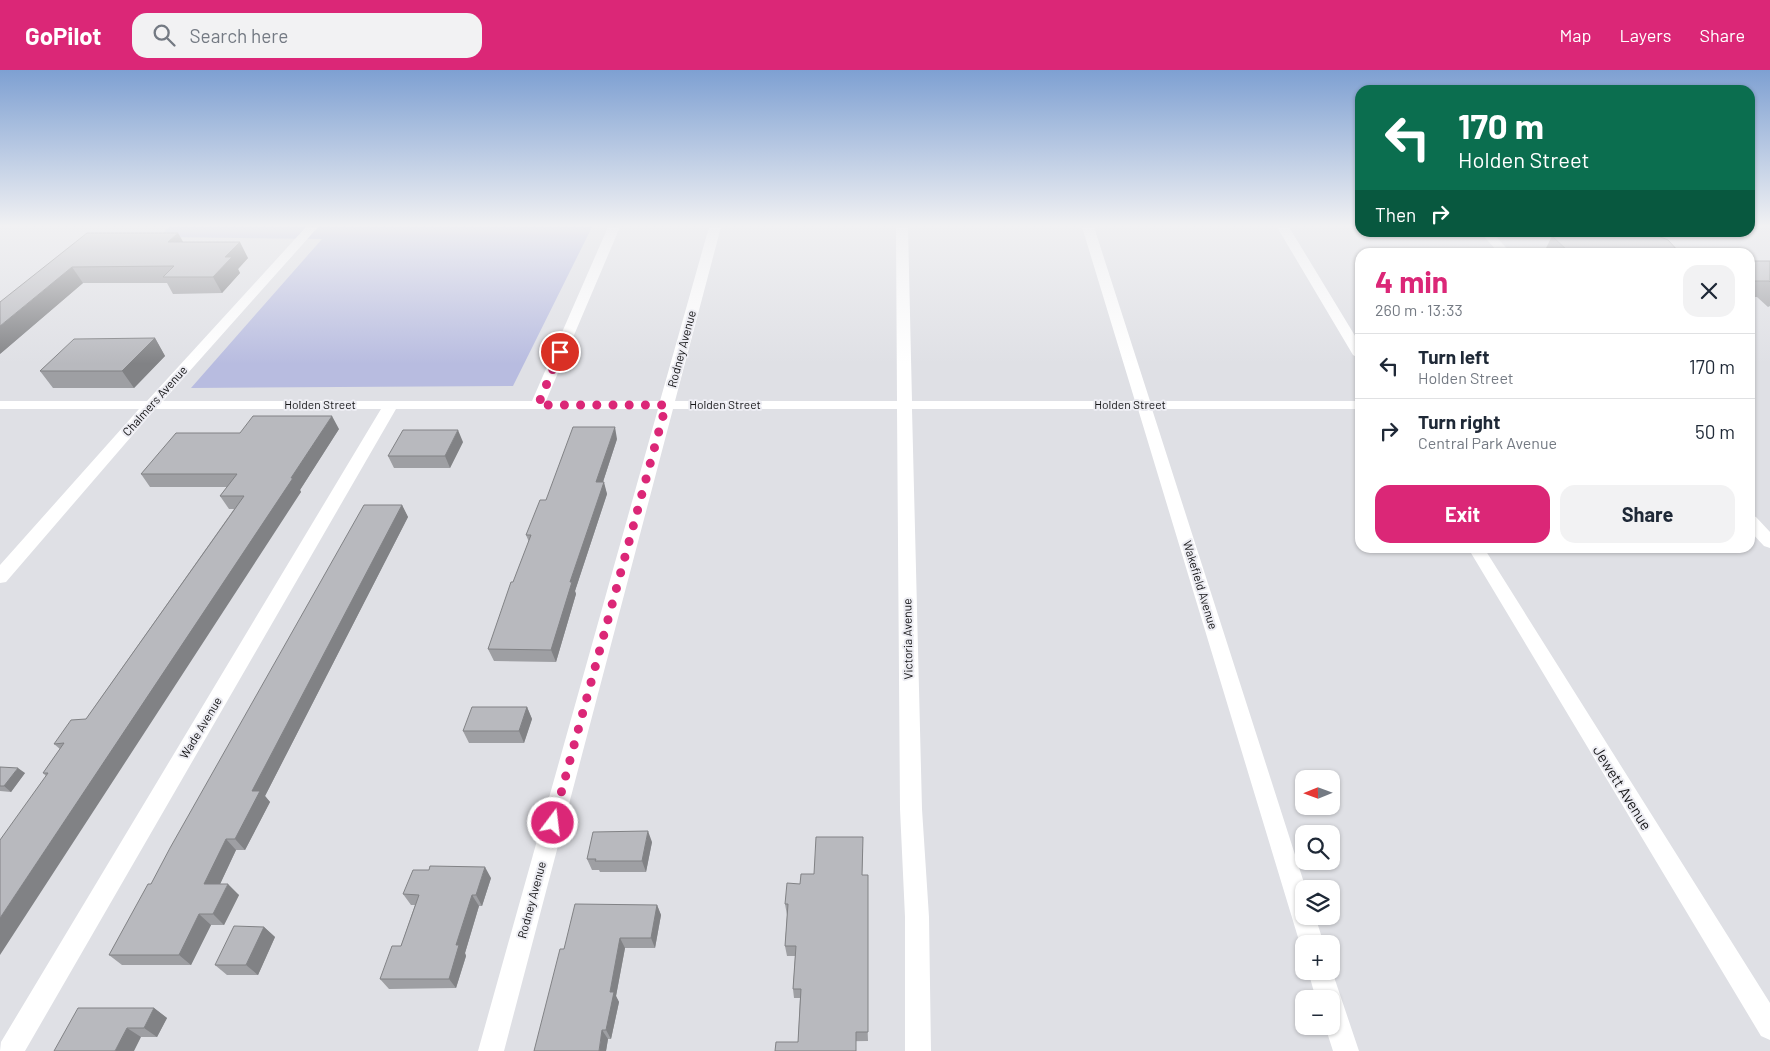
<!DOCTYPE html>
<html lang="en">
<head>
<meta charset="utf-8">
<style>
  body { margin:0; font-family:Barlow,sans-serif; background:#f2f2f3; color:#1f2937; height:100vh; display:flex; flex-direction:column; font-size:19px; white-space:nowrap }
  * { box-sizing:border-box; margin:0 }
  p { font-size:16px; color:#747a83 }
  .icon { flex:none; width:28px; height:28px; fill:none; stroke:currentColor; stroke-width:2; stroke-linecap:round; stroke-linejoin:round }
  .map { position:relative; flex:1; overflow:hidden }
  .drawer { position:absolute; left:1355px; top:178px; width:400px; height:305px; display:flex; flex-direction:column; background:#fff; border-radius:15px; box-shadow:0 1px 4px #0004 }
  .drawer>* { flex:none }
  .top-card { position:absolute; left:1355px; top:15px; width:400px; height:152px; border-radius:15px; box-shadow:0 1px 4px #0004; background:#0b6e4f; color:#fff; overflow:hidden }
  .needle { width:32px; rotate:269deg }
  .tools { position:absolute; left:1295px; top:700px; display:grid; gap:10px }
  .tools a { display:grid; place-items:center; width:45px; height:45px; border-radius:10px; background:#fff; box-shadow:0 1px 4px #0004; font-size:25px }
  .pin { position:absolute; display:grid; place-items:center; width:42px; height:42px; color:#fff; margin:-21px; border:2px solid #fff; border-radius:50%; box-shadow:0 1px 5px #0007 }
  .me { position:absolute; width:55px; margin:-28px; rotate:15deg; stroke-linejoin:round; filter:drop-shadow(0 0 4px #0008) }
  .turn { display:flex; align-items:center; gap:18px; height:105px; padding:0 20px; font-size:22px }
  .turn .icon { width:65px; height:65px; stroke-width:2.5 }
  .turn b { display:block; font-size:35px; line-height:42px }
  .then { display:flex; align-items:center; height:48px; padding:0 20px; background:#0003; gap:10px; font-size:19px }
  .round { display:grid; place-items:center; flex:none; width:52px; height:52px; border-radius:15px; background:#f2f2f3 }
  .head { display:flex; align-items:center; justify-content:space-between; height:85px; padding:0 20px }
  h1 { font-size:30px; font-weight:700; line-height:38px; color:#db2777 }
  .cta { display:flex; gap:10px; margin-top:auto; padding:10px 20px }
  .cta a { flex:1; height:58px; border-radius:15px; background:#db2777; color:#fff; font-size:20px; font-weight:700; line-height:58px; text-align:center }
  .cta a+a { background:#f2f2f3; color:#1f2937 }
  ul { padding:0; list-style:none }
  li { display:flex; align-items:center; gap:15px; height:65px; padding:0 20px; border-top:1px solid #e0e1e3 }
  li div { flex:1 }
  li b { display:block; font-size:19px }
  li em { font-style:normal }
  header { display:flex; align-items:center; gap:30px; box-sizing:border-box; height:70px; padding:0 25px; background:#db2777; color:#fff }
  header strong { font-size:24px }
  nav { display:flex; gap:28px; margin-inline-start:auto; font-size:18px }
  .search { width:350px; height:45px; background:#f2f2f3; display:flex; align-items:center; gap:12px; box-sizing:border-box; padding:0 18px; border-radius:15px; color:#747a83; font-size:19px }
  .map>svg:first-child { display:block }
  .green { fill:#b8bce0 }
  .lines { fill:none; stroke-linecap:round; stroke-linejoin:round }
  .street { fill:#fff; fill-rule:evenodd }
  .wall { fill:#9e9fa3 }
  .shaded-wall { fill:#818285 }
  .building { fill:#b8b9be; stroke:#818285 }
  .route { stroke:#db2777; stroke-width:9; stroke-dasharray:0 16.2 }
  .labels { text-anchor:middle; stroke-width:4; stroke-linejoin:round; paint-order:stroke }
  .street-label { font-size:12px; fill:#151517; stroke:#ededf3 }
  .near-street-label { font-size:15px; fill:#151517; stroke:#ededf3 }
</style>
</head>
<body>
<header>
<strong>GoPilot</strong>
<div class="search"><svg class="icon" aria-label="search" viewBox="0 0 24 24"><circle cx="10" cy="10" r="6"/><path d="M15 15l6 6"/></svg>Search here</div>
<nav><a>Map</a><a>Layers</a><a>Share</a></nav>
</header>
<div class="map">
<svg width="1770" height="981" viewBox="0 0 1770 981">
  <rect width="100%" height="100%" fill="#dfe0e5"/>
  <path class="green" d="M169,157H592L513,316L191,318L322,169L159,167Z"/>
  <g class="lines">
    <path class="street" d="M306,157H318L163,331H532L608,157H620L546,331H660L709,157H721L675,331H897L896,157H908L912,331H1135L1082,157H1094L1150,331H1360V339H1152L1306,819H1304V846H1315L1324,874H1304V883L1300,874L1138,339H912L922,739L929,847L931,981H905V847L900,739L897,339H673L504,981H478L658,339H396L25,981H0L1,972L381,339H155L6,512L0,513V495L139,339H0V331H147Z
      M1277,157H1289L1360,274V289L1353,285Z
      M1480,162H1492L1510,182H1498Z
      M1750,445L1756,447L1770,462V478L1764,476L1750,461Z
      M1468,478H1484L1770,933V970L1761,966Z
      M1331,898L1359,981H1333L1325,956H1331V929H1316L1308,901H1331Z"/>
  </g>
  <path class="wall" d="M1577,162H1648L1679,182H1544L1552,166L1576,165Z
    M87,163H178L183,172L248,188L238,199L240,203L222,223L173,224L167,213H83L0,284Z
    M1750,191H1770V236L1768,237L1757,227H1750Z
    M155,268L165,286L134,318H53L40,301Z
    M339,359L300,420L301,422L46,706L43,703L60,679L54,674L86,649L234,439H229L220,426L227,417H150L141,404L240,363Z
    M617,369L603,412L607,424L575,521L576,524L556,592L494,591L488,579L529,472L526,465L546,430Z
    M463,372L450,398H394L388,386Z
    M402,435L408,447L265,726L270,732L245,780H236L220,814L239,825L224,855H211L191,895H122L109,885L151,814Z
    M527,637L532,649L524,673H469L463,661Z
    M0,697L25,703L11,722L0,721Z
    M652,772L646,802H600L599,800H592L587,789Z
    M863,779L862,805L868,971L798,972L800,928H794L793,919L795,886H787L785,876L787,845L785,834L800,814Z
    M491,808L482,836H479L465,883L466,886L456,918L389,919L380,909L401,876L415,835H411L403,824Z
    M657,835L661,845L655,878H625L616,926L619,932L611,969H608L606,981L564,879Z
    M264,857L275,867L258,905H227L215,895Z
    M154,938L167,948L157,967H141L54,981Z"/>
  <path class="shaded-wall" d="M178,163L187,179L168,172Z
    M240,172L248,188L238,199L240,203L222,223L213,207L225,187Z
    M72,197L83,213L0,284V256Z
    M155,268L165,286L134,318L122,301Z
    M332,346L339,359L300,420L301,422L0,885V848Z
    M615,357L617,369L599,424L596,412Z
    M458,360L463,372L450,398L445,386Z
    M604,412L607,424L575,521L576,524L556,592L551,580L570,512Z
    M402,435L408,447L265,726L270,732L245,780L235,769L252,721Z
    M527,637L532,649L524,673L519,661Z
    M18,698L25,703L11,722L4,716Z
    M648,761L652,772L646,802L642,791Z
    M226,769L236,780L215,825L204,814Z
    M485,797L491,808L482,836L476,825Z
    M228,814L239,825L224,855L213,844Z
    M472,825L479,836L465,883L466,886L456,918L449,909L456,875Z
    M657,835L661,845L655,878L651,868Z
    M199,844L211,855L191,895L179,885Z
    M264,857L275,867L258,905L246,895Z
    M620,868L625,878L616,926L619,932L611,969L606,960L610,922Z
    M154,938L167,948L157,967L144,958Z
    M127,958L141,967L134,981H115Z
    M602,960L608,969L606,981H599Z"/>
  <path class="building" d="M1584,162H1648L1668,170L1679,182H1569L1552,166L1586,165Z
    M87,163H178L168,172H240L225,187H232L213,207H163L174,196L72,197L0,256V232Z
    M1750,191H1770V212L1769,211H1750Z
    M155,268L122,301H40L74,269Z
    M253,346H332L291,408H293L0,848V770L48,703H43L64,673L54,674L71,650L86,649L244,426H220L237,404H141L176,363H240Z
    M573,357H615L596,412H604L570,512H572L551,580L488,579L511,512H513L531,465H526L540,430H546Z
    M403,360H458L445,386H388Z
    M364,435H402L252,721H260L235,769H226L204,814H228L213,844H199L179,885H109L148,814H151L170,778Z
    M472,637H527L519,661H463Z
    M0,697L18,698L4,716H0Z
    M648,761L642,791H595L596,789H587L593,762Z
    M816,767H863L862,805H868V962H856V981H775L776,972H798L801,919H793L796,876H785L788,834H785L787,813L800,814L801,804H814Z
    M430,796L485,797L476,825H472L456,875H459L449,909H380L392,876H401L419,825L403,824L413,800H429Z
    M575,834L657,835L651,868H620L610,922H614L606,960H602L599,981H534L560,879H564Z
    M234,856L264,857L246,895H215Z
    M78,938H154L144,958H127L115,981H54Z"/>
  <linearGradient id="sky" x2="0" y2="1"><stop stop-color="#7ea0d2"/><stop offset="0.53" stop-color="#f1f1f3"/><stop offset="1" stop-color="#f1f1f3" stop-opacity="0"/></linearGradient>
  <rect width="1770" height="294" fill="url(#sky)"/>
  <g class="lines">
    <path class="route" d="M553,753L666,335H538L560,282"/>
  </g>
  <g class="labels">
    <g class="street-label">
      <text transform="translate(682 279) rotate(-75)" y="4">Rodney Avenue</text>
      <text transform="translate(155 331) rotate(-48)" y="4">Chalmers Avenue</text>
      <text x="320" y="339">Holden Street</text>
      <text x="725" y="339">Holden Street</text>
      <text x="1130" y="339">Holden Street</text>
      <text transform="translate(1200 515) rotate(73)" y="4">Wakefield Avenue</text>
      <text transform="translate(908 569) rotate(-91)" y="4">Victoria Avenue</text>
      <text transform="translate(201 658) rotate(-59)" y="4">Wade Avenue</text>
      <text transform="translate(532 830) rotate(-75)" y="4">Rodney Avenue</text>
    </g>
    <g class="near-street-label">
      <text transform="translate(1622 718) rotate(58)" y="5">Jewett Avenue</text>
    </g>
  </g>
</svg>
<div class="tools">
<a><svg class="needle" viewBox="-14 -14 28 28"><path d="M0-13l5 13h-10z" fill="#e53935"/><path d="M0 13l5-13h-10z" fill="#747a83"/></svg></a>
<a><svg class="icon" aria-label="search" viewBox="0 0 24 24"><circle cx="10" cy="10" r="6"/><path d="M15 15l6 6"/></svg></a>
<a><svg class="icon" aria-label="layers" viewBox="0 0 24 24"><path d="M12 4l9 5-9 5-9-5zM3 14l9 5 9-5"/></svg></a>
<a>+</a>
<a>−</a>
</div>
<div class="pin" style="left:560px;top:282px;background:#d93025"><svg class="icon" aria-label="arrive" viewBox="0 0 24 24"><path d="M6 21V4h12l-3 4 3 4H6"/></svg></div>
<svg class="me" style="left:553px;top:753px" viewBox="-20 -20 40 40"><circle r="17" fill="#db2777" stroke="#fff" stroke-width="3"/><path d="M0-11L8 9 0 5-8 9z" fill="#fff"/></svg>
<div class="top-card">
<div class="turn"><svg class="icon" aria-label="left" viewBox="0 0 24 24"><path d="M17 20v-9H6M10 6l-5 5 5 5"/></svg><div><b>170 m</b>Holden Street</div></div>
<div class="then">Then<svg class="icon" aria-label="right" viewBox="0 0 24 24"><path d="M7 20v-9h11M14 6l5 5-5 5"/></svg></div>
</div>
<section class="drawer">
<div class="head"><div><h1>4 min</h1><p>260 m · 13:33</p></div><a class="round"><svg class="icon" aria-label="close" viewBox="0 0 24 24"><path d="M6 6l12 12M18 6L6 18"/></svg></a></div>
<ul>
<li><svg class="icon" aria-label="left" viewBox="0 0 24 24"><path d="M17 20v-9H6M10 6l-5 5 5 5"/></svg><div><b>Turn left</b><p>Holden Street</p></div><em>170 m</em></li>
<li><svg class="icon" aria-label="right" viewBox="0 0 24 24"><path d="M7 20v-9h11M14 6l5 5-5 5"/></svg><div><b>Turn right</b><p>Central Park Avenue</p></div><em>50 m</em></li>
</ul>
<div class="cta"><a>Exit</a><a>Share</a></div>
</section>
</div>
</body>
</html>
